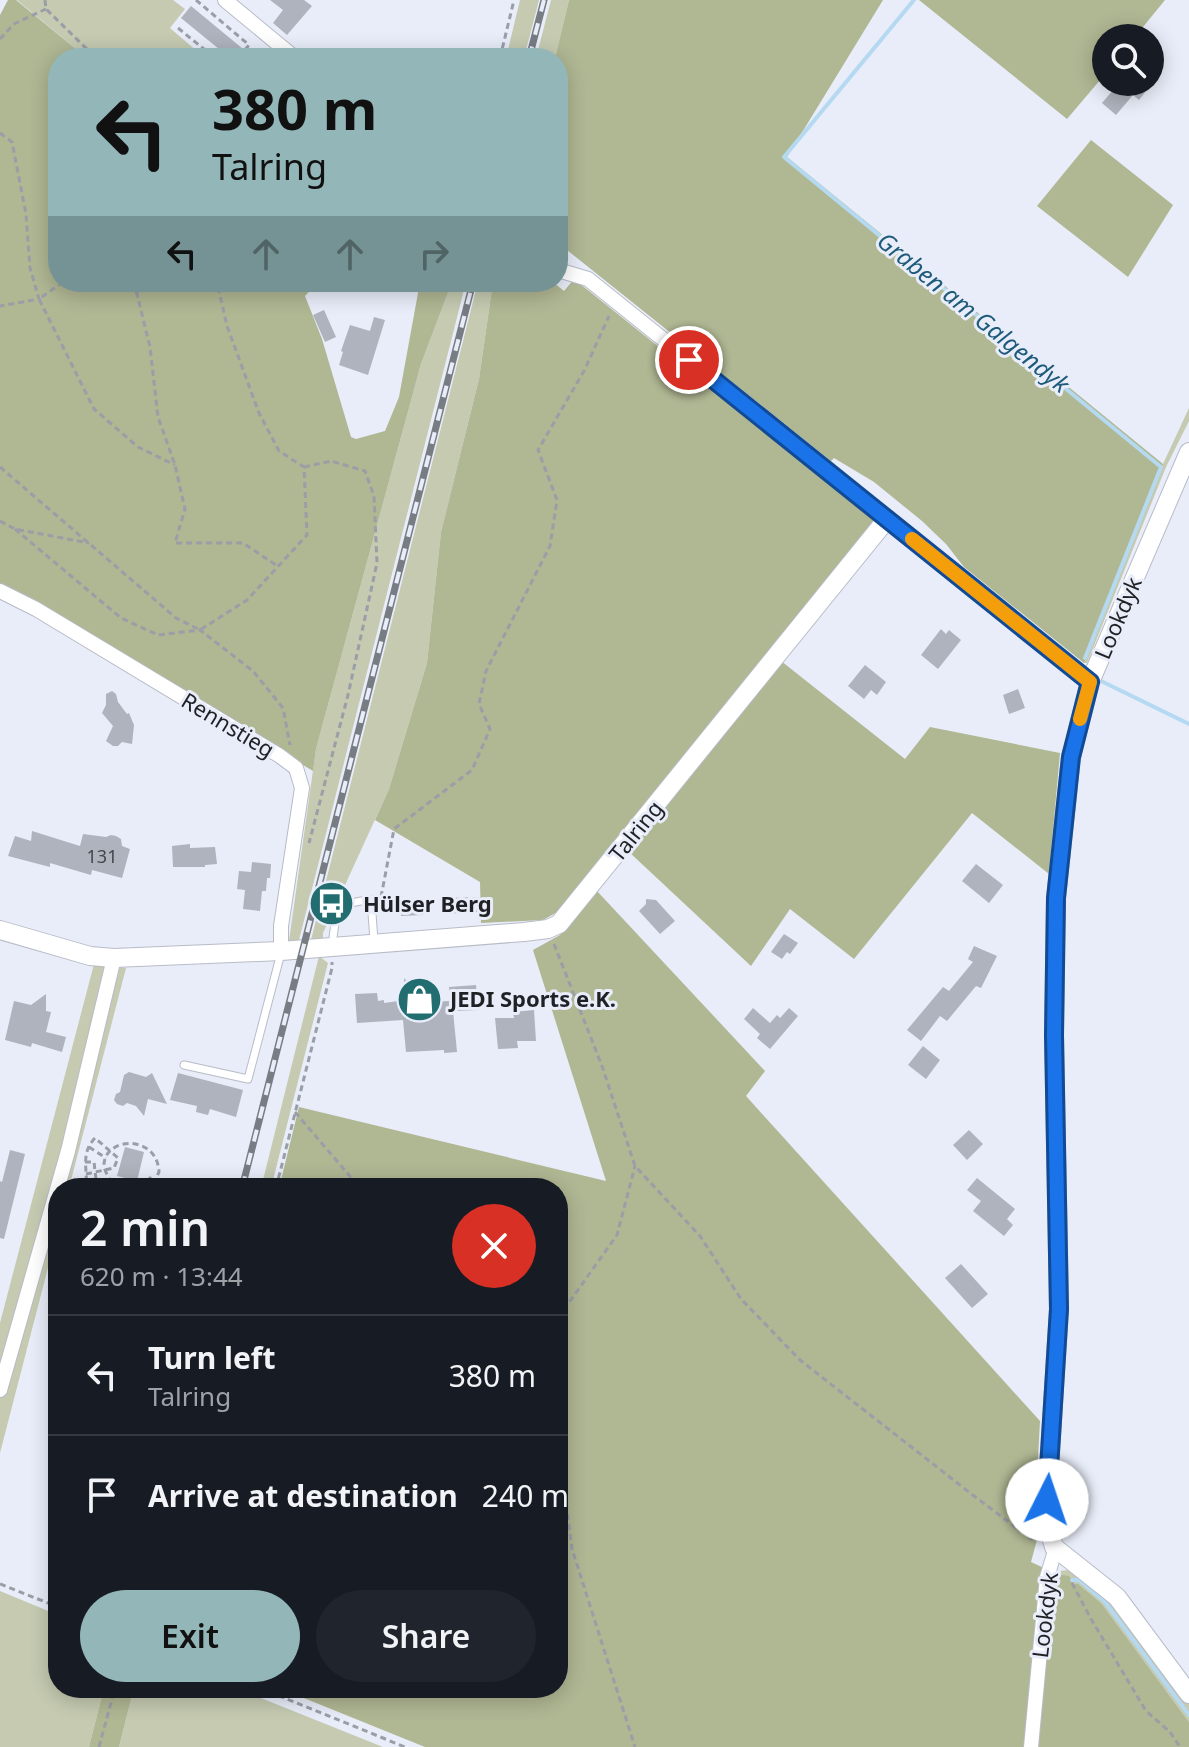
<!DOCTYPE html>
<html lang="en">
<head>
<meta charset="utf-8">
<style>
  body { margin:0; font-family:"Noto Sans",sans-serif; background:#20242c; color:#f1f3f6; height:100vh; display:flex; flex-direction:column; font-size:30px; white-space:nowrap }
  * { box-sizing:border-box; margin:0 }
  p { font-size:26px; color:#9ea1a6 }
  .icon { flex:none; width:44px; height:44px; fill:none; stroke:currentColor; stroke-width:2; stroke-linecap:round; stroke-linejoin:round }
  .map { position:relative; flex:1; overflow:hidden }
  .drawer { position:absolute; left:48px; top:1178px; width:520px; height:520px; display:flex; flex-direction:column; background:#171b24; border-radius:32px; box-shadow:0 4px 20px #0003 }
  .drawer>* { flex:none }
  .banner { position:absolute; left:48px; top:48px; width:520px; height:244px; border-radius:32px; box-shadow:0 4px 20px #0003; background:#93b7b9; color:#111; overflow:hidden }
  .fabs { position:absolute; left:1092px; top:24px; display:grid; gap:16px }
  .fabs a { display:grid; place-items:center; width:72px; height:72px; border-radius:50%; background:#171b24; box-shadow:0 4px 20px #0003; font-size:40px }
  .pin { position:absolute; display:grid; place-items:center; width:68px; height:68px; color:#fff; margin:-34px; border:4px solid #fff; border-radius:50%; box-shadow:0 2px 8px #0007 }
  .me { position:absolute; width:88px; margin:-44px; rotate:4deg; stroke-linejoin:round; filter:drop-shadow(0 0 6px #0008) }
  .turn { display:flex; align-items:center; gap:28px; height:168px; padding:0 32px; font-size:36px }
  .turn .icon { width:104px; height:104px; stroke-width:2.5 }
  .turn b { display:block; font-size:56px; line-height:68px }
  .lanes { display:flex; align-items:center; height:76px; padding:0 32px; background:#0003; justify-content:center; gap:40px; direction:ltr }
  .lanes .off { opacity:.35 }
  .round { display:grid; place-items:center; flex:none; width:84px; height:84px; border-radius:42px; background:#20242c }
  .headline { display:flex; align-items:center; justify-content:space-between; height:136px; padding:0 32px }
  h1 { font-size:48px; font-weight:600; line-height:60px }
  .primary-button { display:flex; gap:16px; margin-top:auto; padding:16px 32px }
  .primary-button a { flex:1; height:92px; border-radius:48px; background:#93b7b9; color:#111; font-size:32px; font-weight:600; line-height:92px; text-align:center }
  .primary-button a+a { background:#20242c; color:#f1f3f6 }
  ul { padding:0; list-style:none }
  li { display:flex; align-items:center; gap:24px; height:120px; padding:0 32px; border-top:2px solid #363941 }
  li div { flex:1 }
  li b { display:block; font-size:30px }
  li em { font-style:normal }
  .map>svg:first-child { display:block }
  .green { fill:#c5cab1 }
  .forest { fill:#b0b793 }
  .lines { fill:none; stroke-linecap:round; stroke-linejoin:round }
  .stream { stroke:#b4d9f0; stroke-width:4 }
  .building { fill:#aeb3bd }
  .lane-casing { stroke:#b8bcc7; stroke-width:9 }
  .street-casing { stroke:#b8bcc7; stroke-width:16 }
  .secondary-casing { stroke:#b8bcc7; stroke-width:20 }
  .path { stroke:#9a9ea7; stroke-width:3; stroke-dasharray:6 4; stroke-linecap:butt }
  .lane { stroke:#fff; stroke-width:7 }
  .street { stroke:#fff; stroke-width:14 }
  .secondary { stroke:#fff; stroke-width:18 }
  .rail-casing { stroke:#787c83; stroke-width:7 }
  .rail { stroke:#e8edf9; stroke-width:4; stroke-dasharray:12; stroke-linecap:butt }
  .route-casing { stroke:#114b97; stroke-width:20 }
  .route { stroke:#1a73e8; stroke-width:14 }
  .slow { stroke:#f59e0b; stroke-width:14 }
  .labels { text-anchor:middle; stroke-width:6; stroke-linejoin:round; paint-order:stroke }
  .number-label { font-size:18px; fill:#43464b }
  .street-label { font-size:22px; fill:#1f2125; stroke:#e8edf9 }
  .poi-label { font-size:22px; font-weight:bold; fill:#1f2125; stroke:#e8edf9; text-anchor:start }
  .water-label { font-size:24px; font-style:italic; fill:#1e5b7a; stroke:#e8edf9 }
</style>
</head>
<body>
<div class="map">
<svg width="1189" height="1747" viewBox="0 0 1189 1747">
  <rect width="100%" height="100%" fill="#e8edf9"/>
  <path class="green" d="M17,0H173L185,9L170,28L205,58H87Z
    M520,0H539L524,58H506Z
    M551,0H569L555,58H536Z
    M452,282H466L299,940L289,941L316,749L421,364Z
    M478,282H493L479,379L441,532L427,663L389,789L323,933V939L311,940Z
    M1189,408V421L1166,467L1087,663H1084L1163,464Z
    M319,956L328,963L271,1188H261Z
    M94,964L126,968L69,1188H58V1229L0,1453V1323Z
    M1069,1570L1102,1590L1189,1704V1722L1102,1604L1056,1574L1059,1571Z
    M0,1591L58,1615V1688H104L89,1747H0Z
    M134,1688H236L383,1747H119Z"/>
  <path class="forest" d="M8,0H16L87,58H58V282H318L305,296L322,339L351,437L356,439L385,431L399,397L420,282H452L421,364L316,749L313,771L40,606L0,586V15Z
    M569,0H883L787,157L1163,464L1084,663L964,567L946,544L922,521L874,482L834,458L831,461L567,250L558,260V58H555Z
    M919,0H1165L1134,38H1106V73L1067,119Z
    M1091,140L1173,205L1128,277L1037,206Z
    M574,279L875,520L559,911L543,920L481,923L480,882L375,820L389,789L427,663L441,532L479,379L493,282H553L564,291Z
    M781,661L905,759L930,727L1060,753L1049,874L972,813L854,959L790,909L751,966L628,851Z
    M596,890L765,1071L746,1096L1040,1421L1034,1530L1038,1536L1031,1562L1046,1569L1027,1747H425L279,1688H558V1188H279L299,1107L606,1181L533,950L560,935Z
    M1056,1574L1069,1576L1074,1584H1078L1102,1604L1189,1722V1747H1034L1051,1581Z
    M104,1688H134L119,1747H89Z"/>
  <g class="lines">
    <path class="stream" d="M914,0L784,157L1161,467L1085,658
      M1101,681L1189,724
      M1072,1580H1079L1105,1602L1189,1715"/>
  </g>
  <path class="building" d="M270,0H304L312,6L287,35L273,23L283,10Z
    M191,6L254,58H230L181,18Z
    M1120,82H1138L1147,90L1139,100L1133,95L1116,115L1102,103Z
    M324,310L336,337L325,342L313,315Z
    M374,317L385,320L368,375L339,365L343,352L341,351L350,325L370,331Z
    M941,629L946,634L949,630L961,640L938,669L921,655Z
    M865,665L886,682L877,695L871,690L864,699L848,686Z
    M1018,689L1025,708L1009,714L1003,695Z
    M112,691L116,694L118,702L127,714L129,713L134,725L132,744L122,742L118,746H113L106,741L113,726L102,713L106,705V694Z
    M32,831L80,846L83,834L106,837L111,835L116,836L121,839L122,846L130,849L122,878L92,870L91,875L50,863V867L8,856L15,836L31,841Z
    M190,844V848L215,847L217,864L205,865V867H173L172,846Z
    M252,862L271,864L270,878H267L266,891H262L260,911L243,909L245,890L237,889L239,871L251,872Z
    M976,864L1003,885L989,903L962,881Z
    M479,897L480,912L443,914L441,898Z
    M422,898L423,915L401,916L400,900Z
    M646,899L656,900L675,921L660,934L639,911L646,904Z
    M784,934L798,943L790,954L787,952L782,959L771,952Z
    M974,946L997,956L981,988L976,986L947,1021L940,1016L921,1041L907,1030L943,987L949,991L973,962L968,959Z
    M404,978L414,989L427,988L428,1002L450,1001L449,987L476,985L478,1010L453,1011L457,1052L444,1053V1050L406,1052L403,1020L357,1023L355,994L377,993L378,1001L384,1000V1003L406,1000Z
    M46,994V1011L51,1012L46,1032L66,1037L62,1052L32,1043L31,1047L5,1040L14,1001L31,1005Z
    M753,1008L770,1023L777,1015L780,1018L789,1008L798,1016L770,1049L757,1038L760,1034L744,1019Z
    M534,1010L536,1041H517L518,1048L498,1049L495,1018H514L513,1012Z
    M923,1046L940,1060L926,1079L908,1065Z
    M129,1072L146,1077L152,1073L167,1104L148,1099L144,1116L136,1106L127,1103L123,1106L117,1104L114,1100L116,1094L120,1092L124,1075Z
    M178,1073L243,1090L236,1117L210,1109L208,1115L196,1112L197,1106L170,1100Z
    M969,1130L983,1144L967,1160L953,1145Z
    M125,1147L144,1152L137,1181L117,1176Z
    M10,1150L25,1154L4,1239L0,1238V1181L2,1182Z
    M977,1178L1015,1209L1007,1219L1013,1225L1004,1236L973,1211L981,1201L967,1190Z
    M961,1264L988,1294L972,1308L945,1278Z"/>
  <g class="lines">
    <defs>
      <path id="lane" d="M332,946C336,914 335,902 371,900L374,941
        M184,1065L248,1079L281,953"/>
      <path id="street" d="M225,0L295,58
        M558,270L588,279L887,519
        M0,591L36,609L280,756L296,768L302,788L281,926V951
        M0,1390L68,1151L114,958
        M1031,1747L1047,1577L1055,1551L1054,1547"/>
      <path id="secondary" d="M1189,452L1090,682L1071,757L1056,898L1054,1035L1059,1309L1047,1500L1048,1526L1054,1547L1117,1597L1189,1694
        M0,930L90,956L114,958L281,951L524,932L548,929L559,924L887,519L1090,682"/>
    </defs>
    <use href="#lane" class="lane-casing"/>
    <use href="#street" class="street-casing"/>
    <use href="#secondary" class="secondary-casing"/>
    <path class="path" d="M45,0L46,9L96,58
      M196,0L249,45L238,58
      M178,28L215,58
      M0,39L14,24L46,9
      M500,58L514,0
      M0,133L12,142L26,214L30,268L39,299L0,306
      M63,282L39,299L94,409L138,447L175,465
      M134,282L150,347L158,417L175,465L185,509L175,543H243L279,567
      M0,467L176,618L200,630L247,600L307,535L304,467L279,451L259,413L227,326L217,282
      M304,467L331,461L365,471L374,496L377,563L348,695L309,843
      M0,521L15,529L89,543
      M15,529L121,618L158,635L200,630L253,671L283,708L290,745
      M381,897L394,829L472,770L490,729L479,704L486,671L550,546L557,500L538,450L584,371L609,316
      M554,944L602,1066L635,1166L700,1236L741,1299L800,1360L974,1496L1034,1541
      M295,1112L360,1188
      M89,1147L106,1158
      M85,1162H94L97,1188
      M86,1174L114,1168L118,1158L95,1138C80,1154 88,1169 86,1188
      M149,1177L156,1184V1188
      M112,1183C109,1178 105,1172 104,1166C103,1137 157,1133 159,1172L154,1182
      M276,1188L332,968V962
      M558,1318L617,1235L635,1166
      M558,1455L561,1464L572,1549L635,1747
      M1072,1583L1091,1619L1146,1711L1170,1732L1180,1747
      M0,1584L58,1607
      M260,1688L405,1747
      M99,1747L115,1688"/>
    <use href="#lane" class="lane"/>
    <use href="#street" class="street"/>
    <use href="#secondary" class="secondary"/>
    <defs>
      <path id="rail" d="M529,58L544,0
        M242,1188L473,282"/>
    </defs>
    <use href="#rail" class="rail-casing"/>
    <use href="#rail" class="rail"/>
  </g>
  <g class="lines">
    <defs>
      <path id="route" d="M689,360L1090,682L1071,757L1056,898L1054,1035L1059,1309L1047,1500"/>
    </defs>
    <use href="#route" class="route-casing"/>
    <use href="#route" class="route"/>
    <path class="slow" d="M912,539L1090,682L1080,719"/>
  </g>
  <defs>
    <symbol id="bus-disc" viewBox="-11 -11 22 22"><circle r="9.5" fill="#216d6f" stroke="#e8edf9"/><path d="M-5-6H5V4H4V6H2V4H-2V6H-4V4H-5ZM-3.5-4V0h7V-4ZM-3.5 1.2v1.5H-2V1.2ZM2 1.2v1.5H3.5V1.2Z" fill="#fff"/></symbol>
    <symbol id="shop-disc" viewBox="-11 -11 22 22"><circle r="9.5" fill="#216d6f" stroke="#e8edf9"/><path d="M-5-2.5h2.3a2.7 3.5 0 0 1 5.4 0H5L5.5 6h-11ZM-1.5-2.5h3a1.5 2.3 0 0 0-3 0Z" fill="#fff"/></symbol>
  </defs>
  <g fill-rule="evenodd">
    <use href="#bus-disc" x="306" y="878" width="51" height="51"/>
    <use href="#shop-disc" x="394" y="974" width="51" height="51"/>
  </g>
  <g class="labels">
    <g class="number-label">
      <text x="102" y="863">131</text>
    </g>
    <g class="street-label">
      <text transform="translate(1118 618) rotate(-67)" y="8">Lookdyk</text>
      <text transform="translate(228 725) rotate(31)" y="8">Rennstieg</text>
      <text transform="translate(636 831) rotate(-51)" y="8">Talring</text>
      <text transform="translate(1045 1615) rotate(-83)" y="8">Lookdyk</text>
    </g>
    <g class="poi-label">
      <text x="363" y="912">Hülser Berg</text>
      <text x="450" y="1007">JEDI Sports e.K.</text>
    </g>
    <g class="water-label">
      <text transform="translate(973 313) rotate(39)" y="8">Graben am Galgendyk</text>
    </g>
  </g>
</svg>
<div class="fabs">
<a><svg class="icon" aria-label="search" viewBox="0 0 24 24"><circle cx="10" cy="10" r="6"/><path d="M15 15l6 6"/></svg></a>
</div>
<div class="pin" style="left:689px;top:360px;background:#d93025"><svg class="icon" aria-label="arrive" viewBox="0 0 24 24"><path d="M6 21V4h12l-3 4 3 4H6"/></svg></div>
<svg class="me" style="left:1047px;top:1500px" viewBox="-20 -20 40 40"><circle r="19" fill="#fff"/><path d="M0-13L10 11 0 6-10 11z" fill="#1a73e8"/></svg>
<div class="banner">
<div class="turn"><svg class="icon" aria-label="left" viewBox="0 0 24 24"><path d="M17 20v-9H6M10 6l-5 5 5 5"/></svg><div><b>380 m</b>Talring</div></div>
<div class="lanes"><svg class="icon" aria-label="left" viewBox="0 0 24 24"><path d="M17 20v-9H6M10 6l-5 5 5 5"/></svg><svg class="icon off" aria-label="ahead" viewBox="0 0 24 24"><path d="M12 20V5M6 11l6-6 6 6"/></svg><svg class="icon off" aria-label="ahead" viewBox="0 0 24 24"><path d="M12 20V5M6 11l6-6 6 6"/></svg><svg class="icon off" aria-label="right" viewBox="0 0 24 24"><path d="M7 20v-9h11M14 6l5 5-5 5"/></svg></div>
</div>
<section class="drawer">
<div class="headline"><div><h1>2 min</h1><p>620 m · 13:44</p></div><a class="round" style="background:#d93025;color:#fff"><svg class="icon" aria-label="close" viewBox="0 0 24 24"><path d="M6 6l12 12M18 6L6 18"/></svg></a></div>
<ul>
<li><svg class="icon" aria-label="left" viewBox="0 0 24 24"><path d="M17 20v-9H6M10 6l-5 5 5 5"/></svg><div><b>Turn left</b><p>Talring</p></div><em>380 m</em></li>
<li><svg class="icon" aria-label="arrive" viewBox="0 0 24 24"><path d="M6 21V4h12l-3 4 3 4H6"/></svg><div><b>Arrive at destination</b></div><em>240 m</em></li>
</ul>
<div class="primary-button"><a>Exit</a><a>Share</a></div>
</section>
</div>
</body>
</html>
